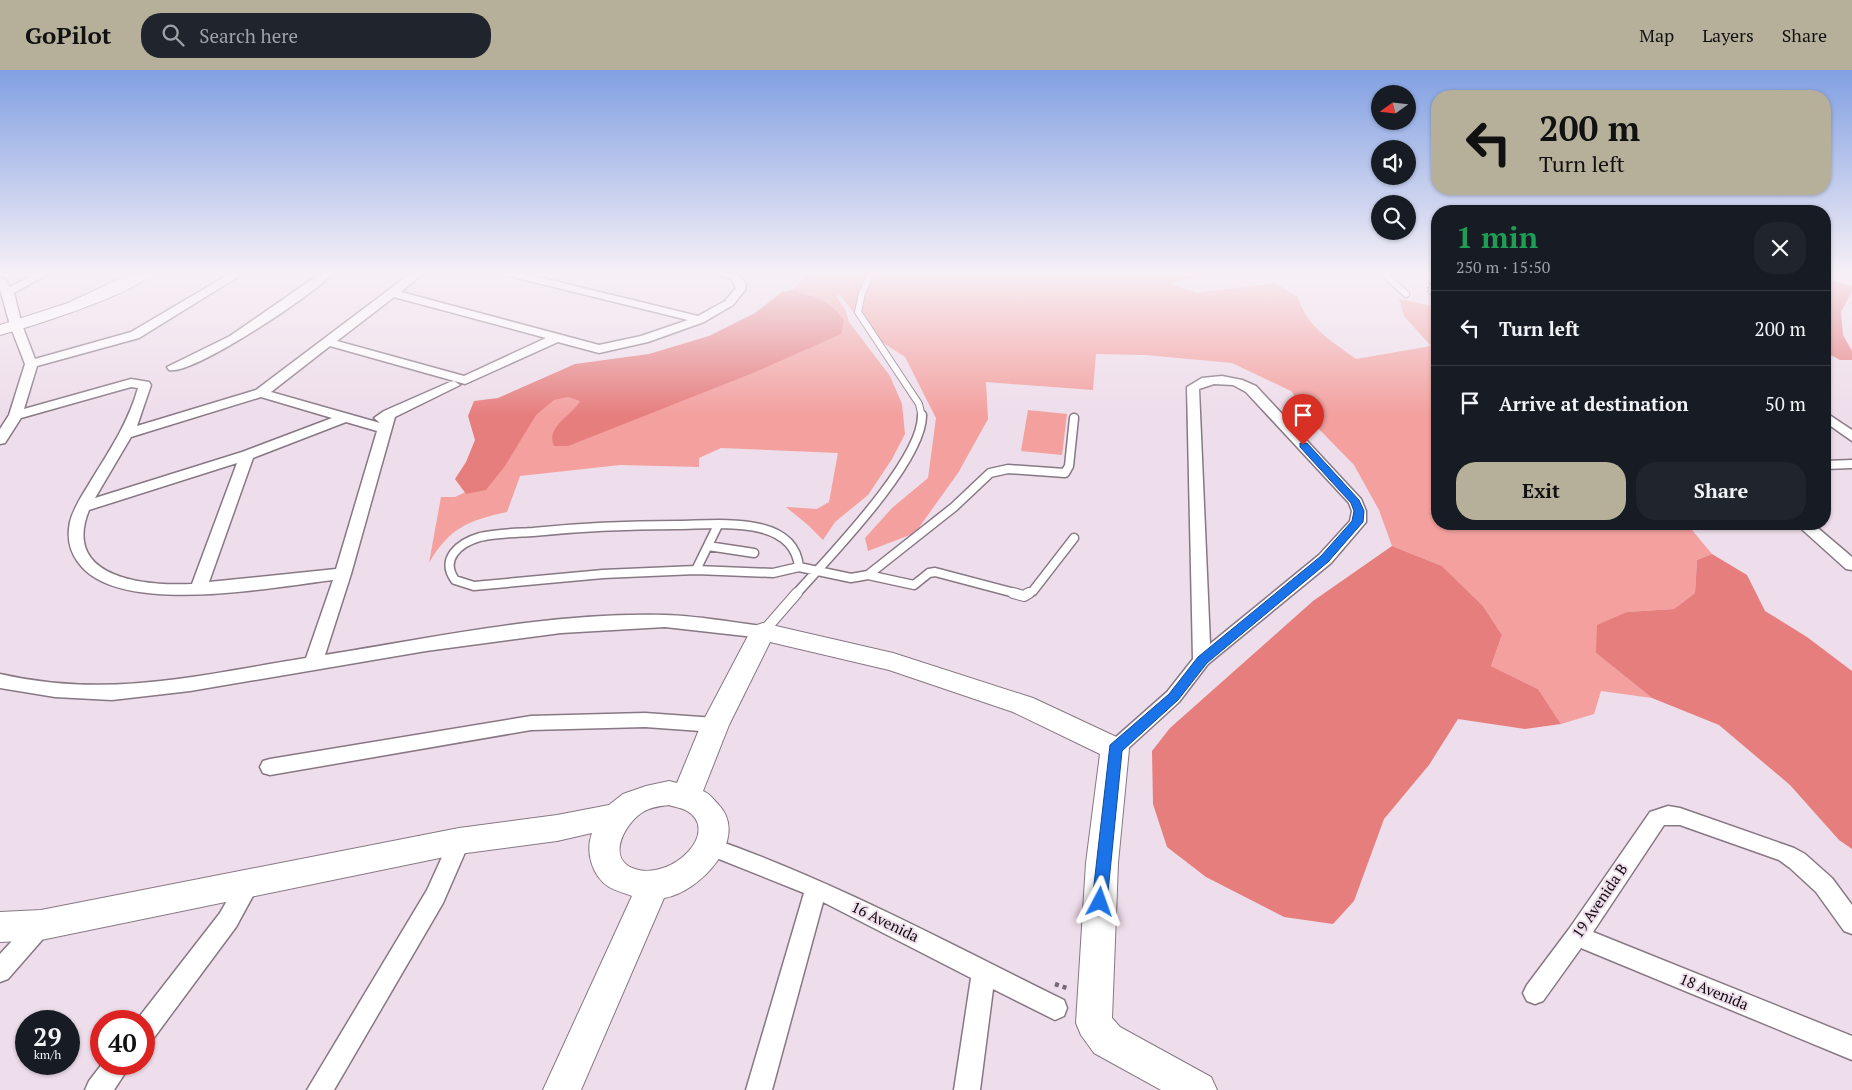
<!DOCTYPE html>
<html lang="en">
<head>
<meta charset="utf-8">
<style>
  body { margin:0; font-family:"PT Serif",serif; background:#20242c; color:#f1f3f6; height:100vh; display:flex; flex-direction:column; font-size:19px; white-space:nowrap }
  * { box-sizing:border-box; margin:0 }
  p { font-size:16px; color:#9ea1a6 }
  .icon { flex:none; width:28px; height:28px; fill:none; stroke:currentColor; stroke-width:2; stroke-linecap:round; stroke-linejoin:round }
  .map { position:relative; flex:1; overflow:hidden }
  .sheet { position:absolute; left:1431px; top:135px; width:400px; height:325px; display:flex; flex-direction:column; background:#171b24; border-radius:20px; box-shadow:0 1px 4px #0004 }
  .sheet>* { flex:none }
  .hud { position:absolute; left:1431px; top:20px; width:400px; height:105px; border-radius:20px; box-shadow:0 1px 4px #0004; background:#b6b09b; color:#111; overflow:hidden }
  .needle { width:32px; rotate:255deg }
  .fabs { position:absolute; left:1371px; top:15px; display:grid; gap:10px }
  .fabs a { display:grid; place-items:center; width:45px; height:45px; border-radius:50%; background:#171b24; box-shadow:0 1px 4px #0004; font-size:25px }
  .speed { position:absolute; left:15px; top:940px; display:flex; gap:10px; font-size:25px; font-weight:700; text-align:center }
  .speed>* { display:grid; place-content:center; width:65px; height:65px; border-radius:50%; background:#171b24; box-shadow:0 1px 4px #0004; line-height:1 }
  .speed small { font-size:12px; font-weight:400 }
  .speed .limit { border:8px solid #d22; background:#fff; color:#111 }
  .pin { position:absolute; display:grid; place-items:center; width:42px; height:42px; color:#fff; margin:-51px -21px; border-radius:50% 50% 50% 0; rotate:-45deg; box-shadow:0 0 5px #0007 }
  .pin .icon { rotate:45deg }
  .me { position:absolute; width:55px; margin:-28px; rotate:4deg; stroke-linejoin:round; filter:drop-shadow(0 0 4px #0008) }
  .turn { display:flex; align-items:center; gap:18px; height:105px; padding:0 25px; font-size:22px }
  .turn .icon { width:65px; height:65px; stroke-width:2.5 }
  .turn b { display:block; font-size:35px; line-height:42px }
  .round { display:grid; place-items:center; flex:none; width:52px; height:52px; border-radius:20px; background:#20242c }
  .head { display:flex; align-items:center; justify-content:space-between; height:85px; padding:0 25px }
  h1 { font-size:30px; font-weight:700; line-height:38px; color:#1e9e55 }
  .primary-button { display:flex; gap:10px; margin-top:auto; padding:10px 25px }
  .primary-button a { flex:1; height:58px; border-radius:20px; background:#b6b09b; color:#111; font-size:20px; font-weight:700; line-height:58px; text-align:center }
  .primary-button a+a { background:#20242c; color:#f1f3f6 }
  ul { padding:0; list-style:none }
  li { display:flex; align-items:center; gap:15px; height:75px; padding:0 25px; border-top:1px solid #363941 }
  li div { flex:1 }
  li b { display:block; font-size:19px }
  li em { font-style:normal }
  header { display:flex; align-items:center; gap:30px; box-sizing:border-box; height:70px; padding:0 25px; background:#b6b09b; color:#111 }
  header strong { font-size:24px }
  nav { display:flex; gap:28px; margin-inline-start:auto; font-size:18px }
  .search { width:350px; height:45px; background:#20242c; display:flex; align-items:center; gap:12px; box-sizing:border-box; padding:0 18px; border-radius:20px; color:#9ea1a6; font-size:19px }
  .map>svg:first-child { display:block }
  .green { fill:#f3a09e }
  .forest { fill:#e67e7e }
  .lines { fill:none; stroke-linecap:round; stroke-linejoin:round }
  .lane-far2-casing { stroke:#877884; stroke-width:8 }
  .lane-far1-casing { stroke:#877884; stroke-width:11 }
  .lane-casing { stroke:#877884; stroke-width:12 }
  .street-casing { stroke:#877884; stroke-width:3 }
  .secondary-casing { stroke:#877884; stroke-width:2 }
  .path-far1 { stroke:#746a72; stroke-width:2.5; stroke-dasharray:2 2; stroke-linecap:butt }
  .path { stroke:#746a72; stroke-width:4.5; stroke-dasharray:4 4; stroke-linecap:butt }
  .lane-far2 { stroke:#fff; stroke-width:6 }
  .lane-far1 { stroke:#fff; stroke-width:8 }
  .lane { stroke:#fff; stroke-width:10 }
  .street { fill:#fff; fill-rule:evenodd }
  .secondary { fill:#fff; fill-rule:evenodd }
  .route { fill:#1a73e8; stroke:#114b97 }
  .labels { text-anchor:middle; stroke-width:4; stroke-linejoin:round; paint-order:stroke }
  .near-street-label { font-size:15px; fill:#0f0a0e; stroke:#eeddea }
</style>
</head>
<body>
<header>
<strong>GoPilot</strong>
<div class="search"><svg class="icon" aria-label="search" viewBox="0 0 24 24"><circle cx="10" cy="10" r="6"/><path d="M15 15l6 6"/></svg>Search here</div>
<nav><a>Map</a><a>Layers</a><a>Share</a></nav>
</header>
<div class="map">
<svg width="1852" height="1020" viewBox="0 0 1852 1020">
  <rect width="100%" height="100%" fill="#eeddea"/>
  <path class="green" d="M804,203H1203L1192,209L1170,213L1196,223L1275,213L1298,227C1306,257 1332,271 1356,289L1431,276L1404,246L1399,229L1433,236L1438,239V454H1687L1712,484L1697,490L1695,523L1674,539L1627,542L1596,583L1652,628L1601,621L1594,644L1561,654L1538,619L1491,596L1502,565L1483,536L1442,496L1392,476L1379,440L1354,395L1317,357L1291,321L1232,293L1146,285L1096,284L1093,320L986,312L988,349L958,403L915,463L868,481L865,468L892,438L928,408L936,348L905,287L871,265L840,225L836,226L845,239L849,252L890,306L902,334L905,364L892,389L868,425L835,452L823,470L808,455L786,437L817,439L829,432L838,383L721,378L699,388V397L620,395L520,406L507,442C469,450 449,458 429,493L441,427H455L472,419L549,327L844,250C829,229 816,227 792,220L804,209Z
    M1028,340L1067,344L1062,385L1021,381Z"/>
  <path class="forest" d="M1825,209L1852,216V221L1841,242L1843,265L1852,281V290H1840L1825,282Z
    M792,220C816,227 829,229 844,250L841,264L753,303L568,376H554C545,357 572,346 580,331L568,327L554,330L536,345L505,396L486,420L466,424L455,409L466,392L475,370L468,346L474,331L498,328L575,294L649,284L709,266L755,243L782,222Z
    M1392,476L1442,496L1483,536L1502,565L1491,596L1538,619L1561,654L1525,659L1458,649L1429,695L1384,749L1354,831L1333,854L1284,847L1206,807L1167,777L1153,734L1152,681L1170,658L1313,531Z
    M1712,484L1747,505L1765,541L1807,567L1852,601V779L1839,770L1790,715L1719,655L1652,628L1596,583L1597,555L1627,542L1674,539L1695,523L1697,490Z"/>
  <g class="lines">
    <defs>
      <path id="lane-far2" d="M871,203L862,223L858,242L919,334L922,347
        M1383,203L1406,224"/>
      <path id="lane-far1" d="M678,455C715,455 794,444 799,497L773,503L696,500L603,504L474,516L455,510C440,489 459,473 480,467C497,463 516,463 533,462C581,457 629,455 678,455Z
        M708,476L754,483
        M799,497L851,508L868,505L954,437L990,403L1008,399L1065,403L1069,396L1074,348
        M696,500L718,455
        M868,505L914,515L929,503L935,502L1018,524
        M796,524C828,488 923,391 922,345
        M1027,524L1033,521L1074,468"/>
      <path id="lane" d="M1013,523L1024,526L1029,523
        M763,562L797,523"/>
      <path id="street" d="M37,203H50L14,223L22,255L35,289L131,262L231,203H244L139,268L37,296L24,339L131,309L149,312L151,315L137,356L256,320L411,203H423L401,222L599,275L641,266L688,250L505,205L504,203H522L698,246L725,231L736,218L731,209L712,203L739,205L746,214L745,220L733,235L704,252L648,272L599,283L558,272L465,314L330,276L271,322L380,353L374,348L384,341L450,312L454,311L460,315L395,347L351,504L325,585C436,567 551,542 665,545C698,546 730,552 763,556L769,558L772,562L769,566L763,568L665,557L561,563L426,581L190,621L112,630L55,627L0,618V604C108,629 200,605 306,588L333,510C273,517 116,548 78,492C69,480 67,467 70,452C74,436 84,423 92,409C110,380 129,351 138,318L131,317L21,348L5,373L0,374V359L9,345L25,294L10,255L0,219V208L4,209L10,217ZM394,227L546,268L464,306L337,271ZM261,327L332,348L242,382L95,428L131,367ZM346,352L377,361L336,499L209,512L253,388ZM237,393L192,514C146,516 61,509 89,440Z
        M321,203H333C316,223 192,306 169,300L167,297L230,266Z
        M1222,306L1242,310L1256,316L1361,429L1366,441V452L1331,493L1208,594L1179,632L1122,684L1115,687L1108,684L1105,679L1108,674L1167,622L1193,589L1187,317L1202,308ZM1214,314L1233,315L1246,322L1349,433L1352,441L1350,451L1319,485L1210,574L1199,319Z
        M1825,342L1852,360V371L1825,352Z
        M1852,390V398L1825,399V391Z
        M1796,454H1813L1852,487V500L1846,499Z
        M645,643L715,648L722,650L724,655L722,660L715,662L645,657L531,660L270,705L263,703L260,697L263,691L270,689L531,646Z
        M1668,736L1680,738L1794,778L1805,784L1832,808L1852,835V864L1844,861L1816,822L1790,798L1779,790L1680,755H1664L1593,862L1852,966V990L1581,878L1543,931L1535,934L1527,931L1523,923L1527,915L1569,859L1650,742Z
        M459,762L466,765L470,771L443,833L334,1020H307L427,820L452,765Z
        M711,768C834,811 948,873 1064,930L1067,938L1064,946L1055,950L993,919L980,1020H954L971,908L823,832L772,1020H746L804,823L704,783L700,777L704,771Z
        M249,803L257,806L260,813L236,857L153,969L144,972V951H136L220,843L241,806Z
        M41,845L49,848L52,855L49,862L8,909L0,912V884L33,848Z
        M102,994H131L114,1020H85L89,1011Z"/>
      <path id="secondary" d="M132,203H152C138,223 27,258 0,265V255L68,233Z
        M763,553L893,583L1033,628L1125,671L1129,679L1118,793L1112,948L1120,957L1211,1007L1217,1020H1161L1094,983L1081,965L1076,953L1086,793L1100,684L1013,642L889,600L770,572L729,655L703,721C710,724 713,729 718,734C751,768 700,822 664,828L581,1020H543L632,826C625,823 616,821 609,817C592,806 585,782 592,763L557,771L459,784L41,870L0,872V842L41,840L459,758L557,745L609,735L623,724L646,716L669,711L677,713L701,655L750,562L754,556ZM669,735C674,737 683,738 687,741C721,761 673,811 635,799C605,789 625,753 643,742C651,737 660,736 669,735Z"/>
    </defs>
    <use href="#lane-far2" class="lane-far2-casing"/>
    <use href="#lane-far1" class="lane-far1-casing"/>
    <use href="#lane" class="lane-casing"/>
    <use href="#street" class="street-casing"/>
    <use href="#secondary" class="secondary-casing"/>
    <path class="path-far1" d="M1431,203L1434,207L1427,220L1430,224L1438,225"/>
    <path class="path" d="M1055,914L1070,919"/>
    <use href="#lane-far2" class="lane-far2"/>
    <use href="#lane-far1" class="lane-far1"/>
    <use href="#lane" class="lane"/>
    <use href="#street" class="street"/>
    <use href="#secondary" class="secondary"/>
  </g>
  <linearGradient id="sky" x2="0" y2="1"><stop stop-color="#81a0e2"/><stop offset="0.59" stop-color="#f7f0f6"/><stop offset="1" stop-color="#f7f0f6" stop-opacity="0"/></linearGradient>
  <rect width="1852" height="346" fill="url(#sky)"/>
  <path class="route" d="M1300,373H1307L1359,430L1364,441L1363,452L1328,492L1207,593L1178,630L1122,681L1107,832L1105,837L1100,839L1094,837L1092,832L1110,675L1169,624L1198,587L1321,486L1352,451L1354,441L1351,433L1300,377Z"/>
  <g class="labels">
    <g class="near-street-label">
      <text transform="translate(1600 831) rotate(-56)" y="5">19 Avenida B</text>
      <text transform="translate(885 852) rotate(26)" y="5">16 Avenida</text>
      <text transform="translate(1714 922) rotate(22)" y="5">18 Avenida</text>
    </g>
  </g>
</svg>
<div class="fabs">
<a><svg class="needle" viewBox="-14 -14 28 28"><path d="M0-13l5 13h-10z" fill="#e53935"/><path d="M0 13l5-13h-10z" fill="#9ea1a6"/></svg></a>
<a><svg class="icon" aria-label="sound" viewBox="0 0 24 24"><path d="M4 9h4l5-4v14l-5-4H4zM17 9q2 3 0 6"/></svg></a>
<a><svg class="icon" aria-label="search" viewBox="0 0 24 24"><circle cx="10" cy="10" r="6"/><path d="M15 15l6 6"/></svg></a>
</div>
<div class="speed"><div>29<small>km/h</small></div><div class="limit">40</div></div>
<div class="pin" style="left:1303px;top:375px;background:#d93025"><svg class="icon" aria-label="arrive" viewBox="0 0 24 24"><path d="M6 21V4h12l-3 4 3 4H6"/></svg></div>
<svg class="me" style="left:1100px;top:832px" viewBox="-20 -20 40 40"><path d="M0-17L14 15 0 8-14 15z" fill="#1a73e8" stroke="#fff" stroke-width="4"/></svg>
<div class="hud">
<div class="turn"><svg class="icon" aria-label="left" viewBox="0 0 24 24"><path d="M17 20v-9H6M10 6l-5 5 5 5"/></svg><div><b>200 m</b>Turn left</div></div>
</div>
<section class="sheet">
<div class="head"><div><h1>1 min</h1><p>250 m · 15:50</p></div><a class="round"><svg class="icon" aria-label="close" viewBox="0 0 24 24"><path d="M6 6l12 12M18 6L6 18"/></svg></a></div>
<ul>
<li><svg class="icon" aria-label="left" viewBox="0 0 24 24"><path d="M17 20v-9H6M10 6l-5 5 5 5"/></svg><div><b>Turn left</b></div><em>200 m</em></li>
<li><svg class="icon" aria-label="arrive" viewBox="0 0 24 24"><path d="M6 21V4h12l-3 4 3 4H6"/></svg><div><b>Arrive at destination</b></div><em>50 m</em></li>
</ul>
<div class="primary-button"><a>Exit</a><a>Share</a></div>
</section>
</div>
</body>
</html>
